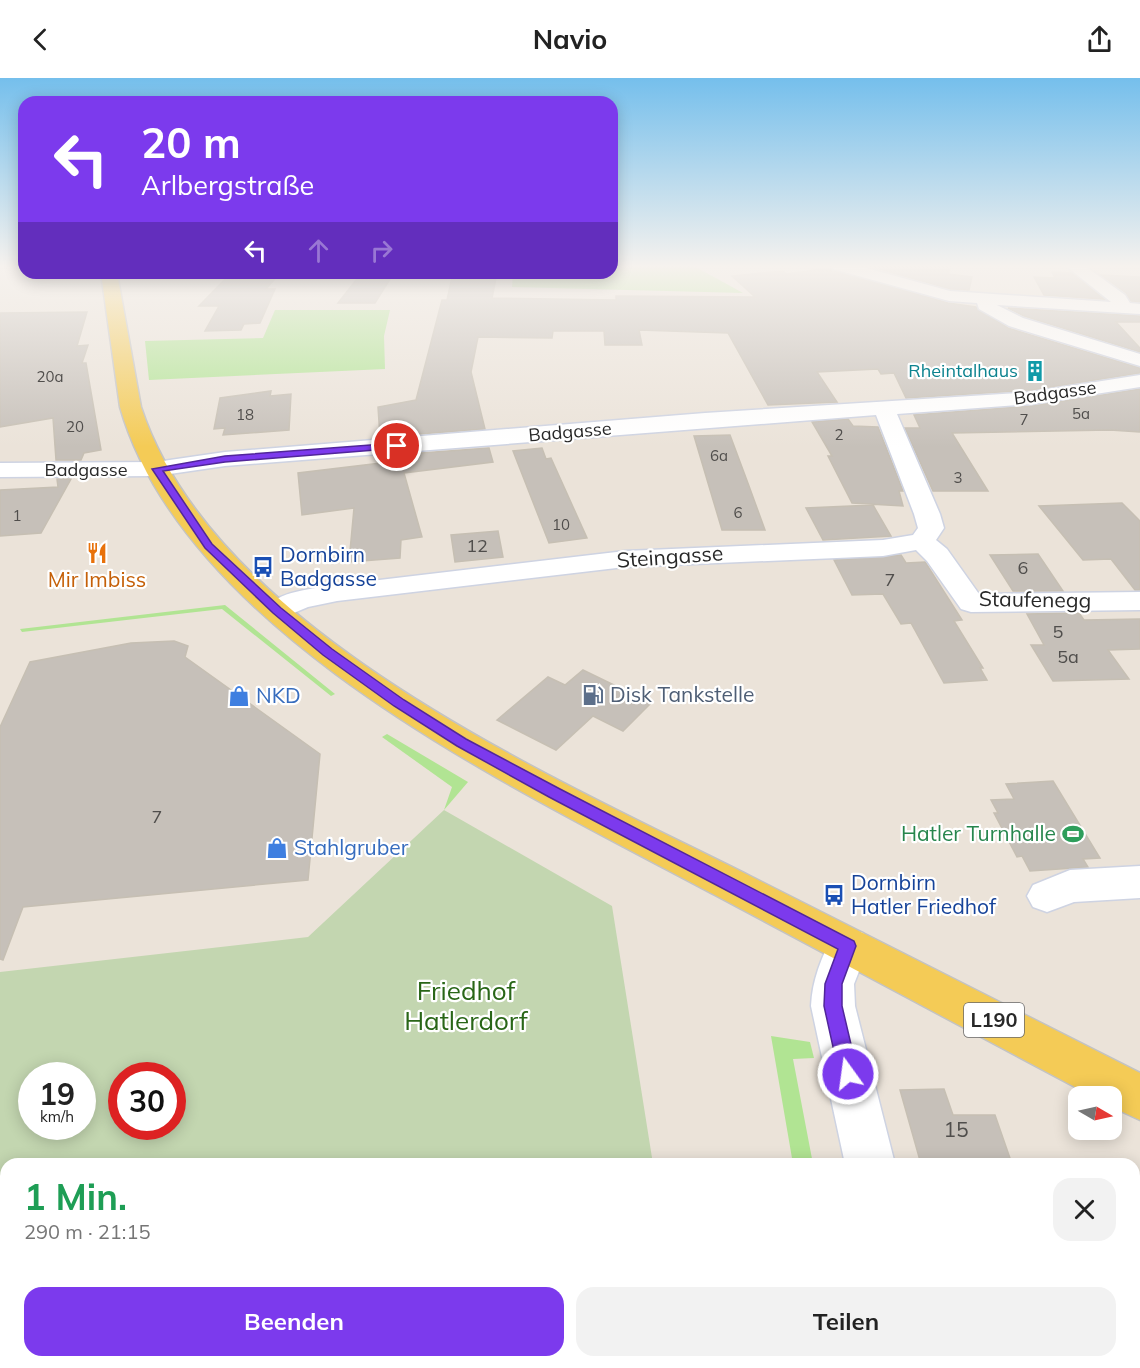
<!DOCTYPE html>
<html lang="de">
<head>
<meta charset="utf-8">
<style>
  body { margin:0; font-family:Mulish,sans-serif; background:#f2f2f2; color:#222; height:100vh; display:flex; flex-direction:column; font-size:22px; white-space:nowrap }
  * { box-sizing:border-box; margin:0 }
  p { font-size:20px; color:#767676 }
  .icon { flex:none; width:33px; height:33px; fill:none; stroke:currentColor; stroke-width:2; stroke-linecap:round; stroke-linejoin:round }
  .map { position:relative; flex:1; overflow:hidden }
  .side { position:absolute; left:0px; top:1080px; width:1140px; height:210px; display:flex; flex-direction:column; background:#fff; border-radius:18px 18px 0 0; box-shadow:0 3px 15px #0003 }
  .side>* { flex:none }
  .banner { position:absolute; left:18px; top:18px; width:600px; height:183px; border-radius:18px; box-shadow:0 3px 15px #0003; background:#7c3aed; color:#fff; overflow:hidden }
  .needle { width:39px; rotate:99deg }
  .fabs { position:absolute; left:1068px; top:1008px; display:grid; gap:12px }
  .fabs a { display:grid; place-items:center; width:54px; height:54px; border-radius:12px; background:#fff; box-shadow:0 3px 15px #0003; font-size:30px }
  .speed { position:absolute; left:18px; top:984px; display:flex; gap:12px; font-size:30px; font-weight:700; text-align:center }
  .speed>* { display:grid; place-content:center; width:78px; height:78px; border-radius:50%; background:#fff; box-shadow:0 3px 15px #0003; line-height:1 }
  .speed small { font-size:15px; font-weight:400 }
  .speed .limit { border:9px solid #d22; background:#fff; color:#111 }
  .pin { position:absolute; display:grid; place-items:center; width:51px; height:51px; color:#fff; margin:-26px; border:3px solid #fff; border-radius:50%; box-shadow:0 2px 6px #0007 }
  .me { position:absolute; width:66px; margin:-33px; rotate:346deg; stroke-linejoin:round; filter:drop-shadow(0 0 4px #0008) }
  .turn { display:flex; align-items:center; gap:21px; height:126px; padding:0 24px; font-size:27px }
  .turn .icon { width:78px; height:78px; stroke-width:2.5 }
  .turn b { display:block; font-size:42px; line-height:51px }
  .lanes { display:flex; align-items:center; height:57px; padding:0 24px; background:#0003; justify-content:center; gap:30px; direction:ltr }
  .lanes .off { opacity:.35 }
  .round { display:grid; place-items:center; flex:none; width:63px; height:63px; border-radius:18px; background:#f2f2f2 }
  .head { display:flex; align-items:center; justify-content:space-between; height:102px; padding:0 24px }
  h1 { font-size:36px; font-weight:700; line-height:45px; color:#1e9e55 }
  .primary-button { display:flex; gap:12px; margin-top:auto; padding:12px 24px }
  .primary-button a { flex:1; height:69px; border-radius:18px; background:#7c3aed; color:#fff; font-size:24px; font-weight:700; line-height:69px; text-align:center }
  .primary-button a+a { background:#f2f2f2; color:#222 }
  header { display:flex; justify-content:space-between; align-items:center; height:78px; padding:0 24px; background:#fff; font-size:27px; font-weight:700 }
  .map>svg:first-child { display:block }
  .green { fill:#b1e493 }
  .cemetery { fill:#c3d6b0; fill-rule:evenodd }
  .building { fill:#c6c0b9; stroke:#c6bfb3; stroke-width:1.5 }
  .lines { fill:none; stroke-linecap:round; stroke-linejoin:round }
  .street-casing { stroke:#ced3e2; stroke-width:3 }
  .primary-casing { stroke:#c3c3c3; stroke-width:3 }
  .street { fill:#fff; fill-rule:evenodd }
  .primary { fill:#f4cb56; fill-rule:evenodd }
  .route { fill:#7c3aed; stroke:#51269a; stroke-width:1.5 }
  .labels { text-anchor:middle; stroke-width:4.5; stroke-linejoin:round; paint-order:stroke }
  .far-number-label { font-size:15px; fill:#504e4c }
  .far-culture-label { font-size:18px; fill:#0d838f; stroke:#fff; text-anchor:end }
  .far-street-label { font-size:18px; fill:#282828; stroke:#fff }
  .number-label { font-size:18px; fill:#504e4c }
  .shield { fill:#fff; stroke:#686868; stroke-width:1.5 }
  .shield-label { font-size:20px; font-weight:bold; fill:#282828 }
  .transit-label { font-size:21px; fill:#164399; stroke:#fff; text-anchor:start }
  .street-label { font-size:21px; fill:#282828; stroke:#fff }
  .food-label { font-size:21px; fill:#c56008; stroke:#fff }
  .service-label { font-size:21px; fill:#4e5e75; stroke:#fff; text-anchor:start }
  .shop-label { font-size:21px; fill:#366cbe; stroke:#fff; text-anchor:start }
  .leisure-label { font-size:21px; fill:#27864d; stroke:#fff; text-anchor:end }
  .near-number-label { font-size:21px; fill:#504e4c }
  .near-park-label { font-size:26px; fill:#296617; stroke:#fff }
</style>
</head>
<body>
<header><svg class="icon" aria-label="back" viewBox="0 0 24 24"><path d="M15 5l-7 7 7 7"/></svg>Navio<svg class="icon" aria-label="share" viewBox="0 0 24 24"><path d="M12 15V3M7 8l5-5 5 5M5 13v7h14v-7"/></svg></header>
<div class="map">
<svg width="1140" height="1290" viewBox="0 0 1140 1290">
  <rect width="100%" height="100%" fill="#ebe3d9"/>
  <path class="green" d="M612,188H694L743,215L512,209L513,195H612Z
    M275,232H390L384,258L385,291L149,302L145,263L263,260Z
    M225,527L335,616L331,618L222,531L22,554L20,551Z
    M387,656L468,704L444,732L452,709L382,659Z
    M771,958L810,964L814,980L793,981L813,1086H793Z"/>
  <path class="cemetery" d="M444,732L612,828L653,1086H6V1284H806L808,1290H0V894L308,859ZM32,998H82V1048H32ZM122,998H172V1048H122Z"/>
  <path class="building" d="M869,188H951L948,196L972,199L969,212L950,211Z
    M830,190L948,225L976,229L1008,250L1140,290V295L1032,312L906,320L894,295L881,296L878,291L817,294L837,324L768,327L728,255L639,252L642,267H605L604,253H553L552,260L478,259L471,294L485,351L380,359L378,329L416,322L442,222H447L453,195H497L492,220L616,222V218L755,219L732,198L783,193L786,196Z
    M1052,194L1072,195L1104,221L1044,217L1034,199L1055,200Z
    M231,195H280L266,211H275L260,245L244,246L241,252L205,253L219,228H199Z
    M360,197L392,198L375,225H338Z
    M1101,197L1140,199V224L1131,223L1126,215Z
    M1008,230L1140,238V244H1116L1140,270V274L1024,238Z
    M87,234L77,268L88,267L82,285H86L101,372L84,375L81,382H56L53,340L0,349V235Z
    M1140,311V354L1110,352L952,355L988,413H933L905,350H920L914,337L1032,328Z
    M271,313L270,318L291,316L289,352L223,357L225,350L214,351L220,320Z
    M848,341L853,348L878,349L903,413H899L903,428L852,425L828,378H832L812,344Z
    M730,357L749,408L765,452H722L694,358Z
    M489,370L493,384L404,395L422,459L401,462L400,480L349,484L354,430L302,437L298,395L381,385V378Z
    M542,370L546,381L551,380L587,460L549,465L513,373Z
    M57,401H71L41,455L0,458V412L58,409Z
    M1122,425L1140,443V512H1135L1111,481L1083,482L1039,428Z
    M873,427L891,458L823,462L806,430Z
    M498,453L503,479L455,484L451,457Z
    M1038,476L1063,513H1013L990,477Z
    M901,477L906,485L925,484L927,487L962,542L954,543L983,590H980L987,602L944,605L911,545L901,546L883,516L852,517L834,482Z
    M1079,535L1084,542L1140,541V571L1108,572L1129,601L1053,603L1031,567H1044L1027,536Z
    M174,563L188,568L185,579L320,676L308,802L23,829L3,882L0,881V649L30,584L131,565Z
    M583,592L651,625L623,653L593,638L556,672L497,642L548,599L565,607Z
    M1053,703L1100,780L1083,781L1088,789L1030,793L1022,778L1017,779L994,735H998L991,722L1014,721L1006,706Z
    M944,1011L953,1037H995L1012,1086H921L900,1012Z"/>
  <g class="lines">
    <defs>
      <path id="street" d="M831,188H859L950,213L1111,224L1066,188H1085L1125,217L1130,225L1140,226V236L997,227L1023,240L1140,276V288L1009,248L979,231L977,225L949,223L833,191Z
        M1140,297V309L1032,326L897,336L940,436L944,450L936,462L947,471L979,516L1140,514V532L971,534L961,531L927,483L916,472L883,478L625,489L337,523L308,529L277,542L267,539L263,533C277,512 314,511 337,507L625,473L883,462L913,457L918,450L914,436L876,337L225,388L156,398L0,399V385L156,384L225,374L705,335L1032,314Z
        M1140,788V820L1074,824L1047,834L1033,829L1027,818L1033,807L1070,792Z
        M848,850L863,855L869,868L854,906L855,928L895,1086H845L811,928C812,901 822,880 833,855Z
        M889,1284H945L946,1290H890Z"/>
      <path id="primary" d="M101,195H117L141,329C214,553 553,699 750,798C880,864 1010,929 1140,995V1042L1112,1029V1018H1092C966,951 841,884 715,817C519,712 186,558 120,329Z"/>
    </defs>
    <use href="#street" class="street-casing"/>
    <use href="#primary" class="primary-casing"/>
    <use href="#street" class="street"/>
    <use href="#primary" class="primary"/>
  </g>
  <linearGradient id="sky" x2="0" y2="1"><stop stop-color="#75bfec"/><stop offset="0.51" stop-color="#f6f2ee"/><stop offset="1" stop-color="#f6f2ee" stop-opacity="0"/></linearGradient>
  <rect width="1140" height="369" fill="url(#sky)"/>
  <path class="route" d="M397,365L402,368L400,370L225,384L163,393L212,466L281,530L332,571L404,622L466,661L560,711L854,863L856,868L842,906V928L858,996L855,1002L848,1005L841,1002L839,996L824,928L825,906L838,871L549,719L457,668L394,628L323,577L273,535L205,470L152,391L225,378Z"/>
  <defs>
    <symbol id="building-bare" viewBox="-9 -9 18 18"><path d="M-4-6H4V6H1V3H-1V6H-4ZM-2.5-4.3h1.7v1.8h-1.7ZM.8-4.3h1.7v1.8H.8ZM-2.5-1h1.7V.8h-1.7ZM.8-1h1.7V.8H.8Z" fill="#0f9aa8" stroke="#fff" stroke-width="2.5" paint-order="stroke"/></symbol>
    <symbol id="restaurant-bare" viewBox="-9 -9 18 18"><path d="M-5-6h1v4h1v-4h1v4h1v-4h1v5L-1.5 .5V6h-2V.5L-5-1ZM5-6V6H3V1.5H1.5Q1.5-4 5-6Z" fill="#e8710a" stroke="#fff" stroke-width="2.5" paint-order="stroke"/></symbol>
    <symbol id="bus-bare" viewBox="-9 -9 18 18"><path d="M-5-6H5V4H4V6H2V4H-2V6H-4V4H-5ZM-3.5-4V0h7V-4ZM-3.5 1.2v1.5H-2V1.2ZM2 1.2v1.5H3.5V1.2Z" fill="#1a4fb4" stroke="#fff" stroke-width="2.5" paint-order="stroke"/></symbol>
    <symbol id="fuel-bare" viewBox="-9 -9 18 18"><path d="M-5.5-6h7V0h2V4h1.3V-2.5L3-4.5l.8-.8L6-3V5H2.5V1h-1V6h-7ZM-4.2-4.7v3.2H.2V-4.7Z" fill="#5c6f8a" stroke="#fff" stroke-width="2.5" paint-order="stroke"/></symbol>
    <symbol id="shop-bare" viewBox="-9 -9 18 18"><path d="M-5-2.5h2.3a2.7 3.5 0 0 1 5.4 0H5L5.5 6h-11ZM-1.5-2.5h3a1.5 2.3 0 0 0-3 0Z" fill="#3f7fe0" stroke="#fff" stroke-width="2.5" paint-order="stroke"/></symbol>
    <symbol id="stadium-bare" viewBox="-9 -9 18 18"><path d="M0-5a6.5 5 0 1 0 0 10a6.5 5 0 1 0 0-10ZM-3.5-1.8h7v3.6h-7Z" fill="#2e9e5b" stroke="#fff" stroke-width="2.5" paint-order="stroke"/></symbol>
  </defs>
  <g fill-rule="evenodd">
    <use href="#building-bare" x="1020" y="278" width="30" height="30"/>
    <use href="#restaurant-bare" x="82" y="460" width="30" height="30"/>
    <use href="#bus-bare" x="248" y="474" width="30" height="30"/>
    <use href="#fuel-bare" x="578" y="602" width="30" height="30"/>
    <use href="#shop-bare" x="224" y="603" width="30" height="30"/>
    <use href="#stadium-bare" x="1058" y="741" width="30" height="30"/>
    <use href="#shop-bare" x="262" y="755" width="30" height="30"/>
    <use href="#bus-bare" x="819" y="802" width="30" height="30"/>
  </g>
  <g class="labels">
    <g class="far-number-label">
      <text x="50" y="304">20a</text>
      <text x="1081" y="341">5a</text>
      <text x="245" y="342">18</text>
      <text x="1024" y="347">7</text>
      <text x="75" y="354">20</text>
      <text x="839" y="362">2</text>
      <text x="719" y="383">6a</text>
      <text x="958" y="405">3</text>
      <text x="738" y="440">6</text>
      <text x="17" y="443">1</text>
      <text x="561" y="452">10</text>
    </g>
    <g class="far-culture-label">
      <text x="1018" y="299">Rheintalhaus</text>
    </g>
    <g class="far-street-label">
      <text transform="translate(1055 315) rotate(-8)" y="6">Badgasse</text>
      <text transform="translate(570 354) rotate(-5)" y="6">Badgasse</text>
      <text x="86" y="398">Badgasse</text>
    </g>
    <g class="number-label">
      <text x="477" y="474">12</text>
      <text x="1023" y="496">6</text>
      <text x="890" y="508">7</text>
      <text x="1058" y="560">5</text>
      <text x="1068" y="585">5a</text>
      <text x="157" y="745">7</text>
    </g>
    <rect class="shield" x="964" y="925" width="60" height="34" rx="4.5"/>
    <g class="shield-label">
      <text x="994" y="949">L190</text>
    </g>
    <g class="transit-label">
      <text x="280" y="484">Dornbirn<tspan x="280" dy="24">Badgasse</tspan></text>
      <text x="851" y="812">Dornbirn<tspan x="851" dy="24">Hatler Friedhof</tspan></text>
    </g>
    <g class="street-label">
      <text transform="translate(670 479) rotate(-4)" y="7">Steingasse</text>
      <text transform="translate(1035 522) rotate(1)" y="7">Staufenegg</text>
    </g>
    <g class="food-label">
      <text x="97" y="509">Mir Imbiss</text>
    </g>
    <g class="service-label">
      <text x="610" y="624">Disk Tankstelle</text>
    </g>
    <g class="shop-label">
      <text x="256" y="625">NKD</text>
      <text x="294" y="777">Stahlgruber</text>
    </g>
    <g class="leisure-label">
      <text x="1056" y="763">Hatler Turnhalle</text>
    </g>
    <g class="near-number-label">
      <text x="956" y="1059">15</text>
    </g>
    <g class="near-park-label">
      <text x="466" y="922">Friedhof<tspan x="466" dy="30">Hatlerdorf</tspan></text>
    </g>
  </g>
</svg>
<div class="fabs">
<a><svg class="needle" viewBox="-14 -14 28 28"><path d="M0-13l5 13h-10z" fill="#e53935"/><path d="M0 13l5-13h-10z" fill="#767676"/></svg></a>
</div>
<div class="speed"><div>19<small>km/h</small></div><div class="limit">30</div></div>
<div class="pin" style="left:397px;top:368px;background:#d93025"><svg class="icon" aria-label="arrive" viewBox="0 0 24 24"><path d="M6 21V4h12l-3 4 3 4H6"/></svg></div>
<svg class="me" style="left:848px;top:996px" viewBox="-20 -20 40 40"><circle r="17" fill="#7c3aed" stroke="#fff" stroke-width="3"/><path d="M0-11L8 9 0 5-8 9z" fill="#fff"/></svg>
<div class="banner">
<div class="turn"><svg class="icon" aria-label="left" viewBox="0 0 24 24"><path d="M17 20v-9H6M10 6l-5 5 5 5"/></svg><div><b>20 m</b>Arlbergstraße</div></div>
<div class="lanes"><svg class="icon" aria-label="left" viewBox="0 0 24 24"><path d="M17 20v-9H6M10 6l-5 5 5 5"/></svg><svg class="icon off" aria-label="ahead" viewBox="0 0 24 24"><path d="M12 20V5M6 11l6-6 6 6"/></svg><svg class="icon off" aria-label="right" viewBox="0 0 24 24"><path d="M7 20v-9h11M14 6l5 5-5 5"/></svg></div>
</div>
<section class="side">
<div class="head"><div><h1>1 Min.</h1><p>290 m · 21:15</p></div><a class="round"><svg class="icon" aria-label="close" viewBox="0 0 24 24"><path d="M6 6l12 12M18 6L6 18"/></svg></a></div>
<div class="primary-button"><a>Beenden</a><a>Teilen</a></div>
</section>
</div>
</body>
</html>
